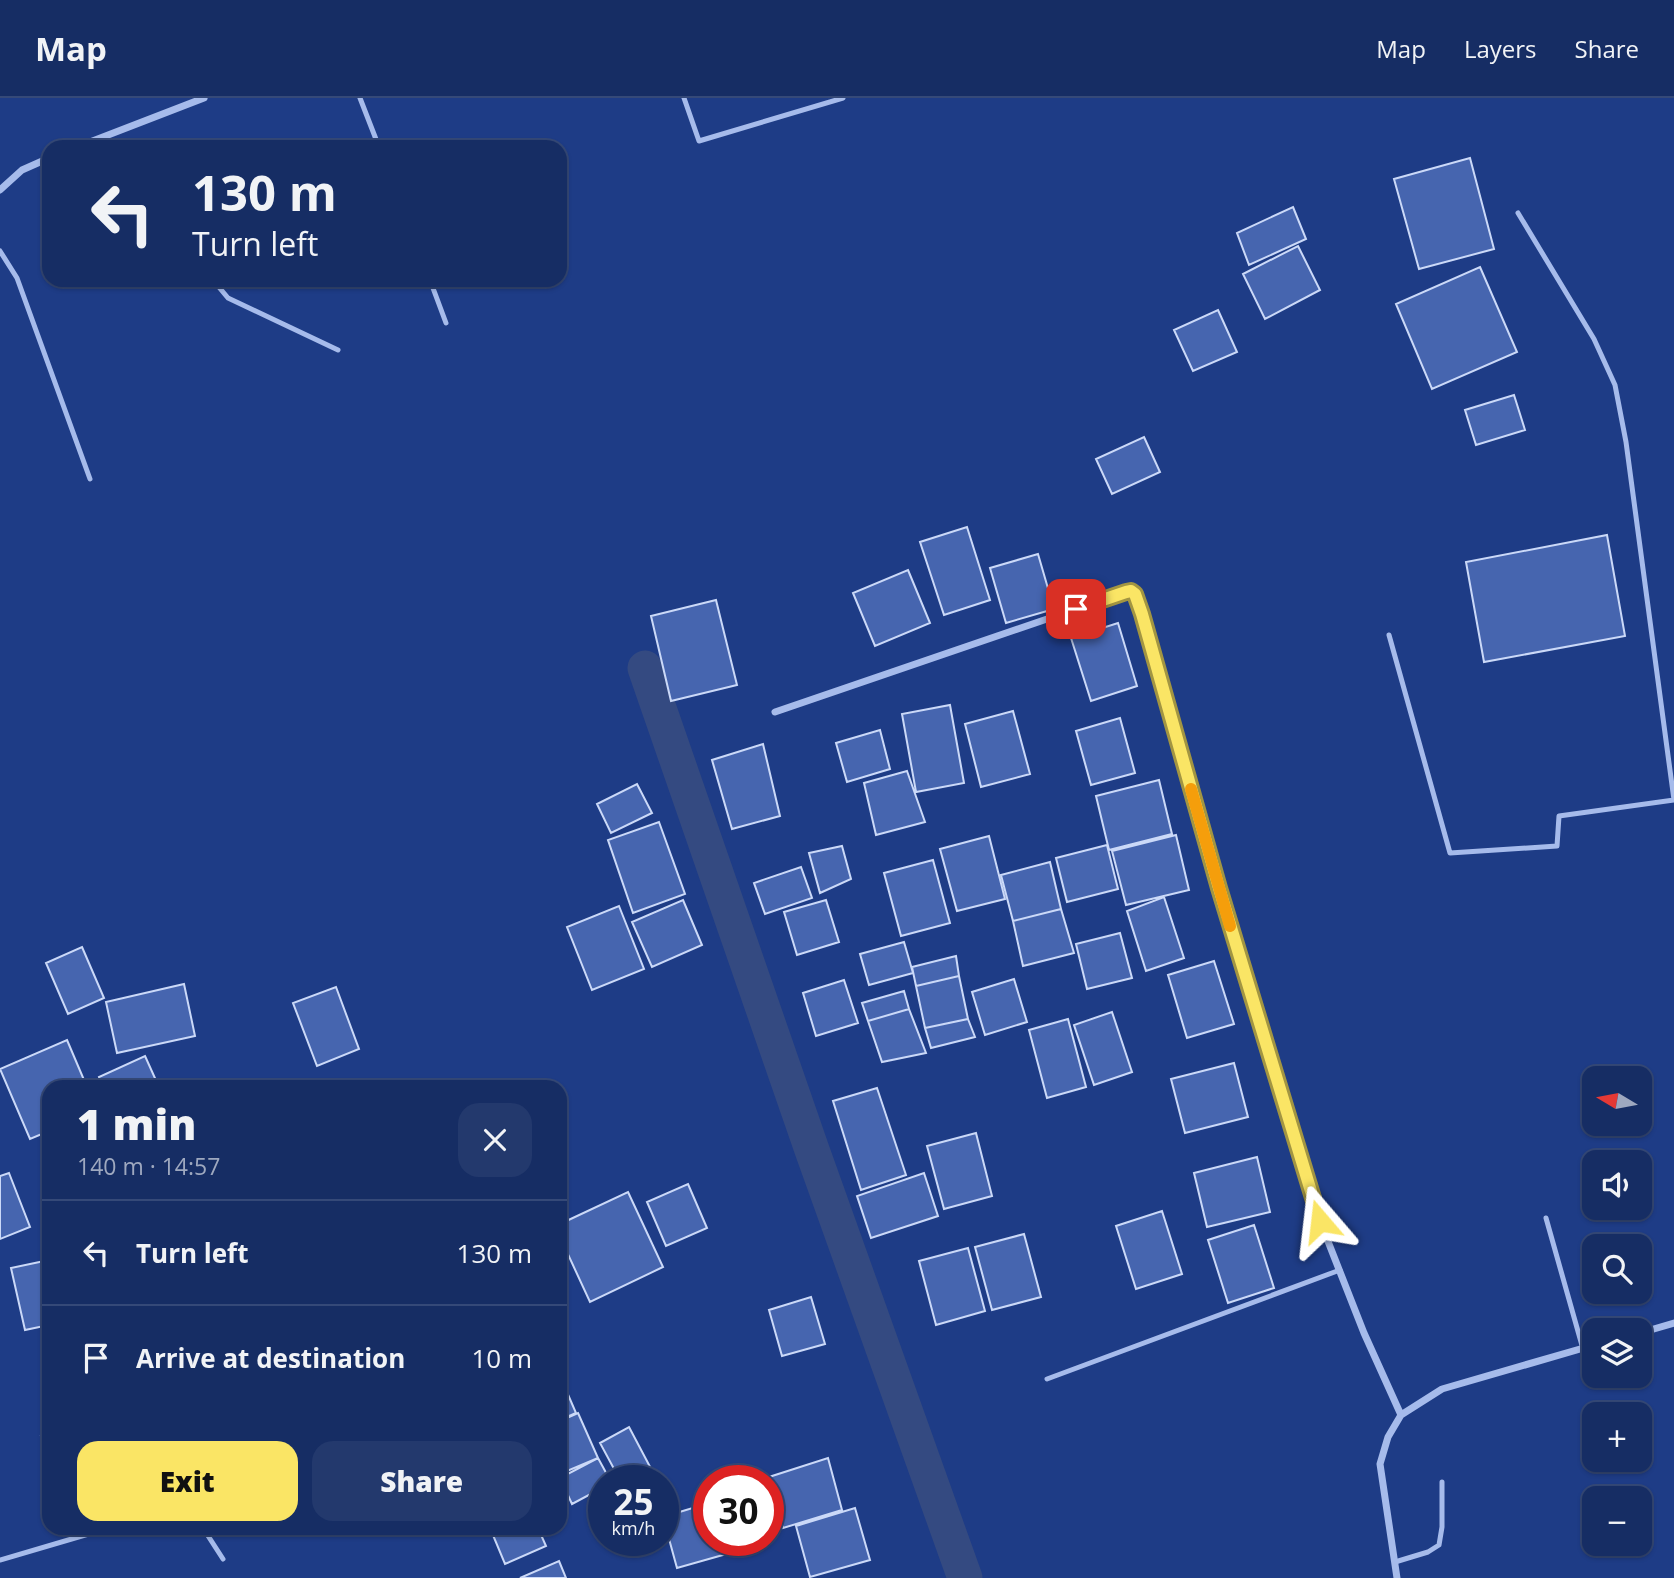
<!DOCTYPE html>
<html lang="en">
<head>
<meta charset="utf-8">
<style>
  body { margin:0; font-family:"Open Sans",sans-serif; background:#23396d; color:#f1f3f6; height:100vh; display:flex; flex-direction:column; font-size:26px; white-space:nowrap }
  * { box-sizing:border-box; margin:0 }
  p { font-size:23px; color:#9ea8bf }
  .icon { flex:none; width:38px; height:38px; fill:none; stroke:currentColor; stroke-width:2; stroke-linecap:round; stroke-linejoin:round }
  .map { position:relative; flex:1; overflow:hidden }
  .details { position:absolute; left:42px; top:982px; width:525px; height:455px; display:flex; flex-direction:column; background:#162d64; border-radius:21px; box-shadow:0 2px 5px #0004,0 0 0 2px #354978 }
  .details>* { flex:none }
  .banner { position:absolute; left:42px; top:42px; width:525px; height:147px; border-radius:21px; box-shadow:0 2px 5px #0004,0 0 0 2px #354978; background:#162d64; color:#f1f3f6; overflow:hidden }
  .needle { width:46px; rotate:280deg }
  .tools { position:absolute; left:1582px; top:968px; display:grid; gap:14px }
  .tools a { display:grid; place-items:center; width:70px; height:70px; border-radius:14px; background:#162d64; box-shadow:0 2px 5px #0004,0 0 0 2px #354978; font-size:35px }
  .speed { position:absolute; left:588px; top:1367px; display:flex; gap:14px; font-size:35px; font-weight:700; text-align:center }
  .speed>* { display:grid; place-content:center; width:91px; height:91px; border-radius:50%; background:#162d64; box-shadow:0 2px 5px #0004,0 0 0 2px #354978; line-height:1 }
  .speed small { font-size:18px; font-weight:400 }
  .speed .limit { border:10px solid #d22; background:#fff; color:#111 }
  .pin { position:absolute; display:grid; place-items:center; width:60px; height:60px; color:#fff; margin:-30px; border-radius:14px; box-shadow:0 4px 10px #0006 }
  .me { position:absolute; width:77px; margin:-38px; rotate:343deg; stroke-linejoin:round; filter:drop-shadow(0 0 5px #0008) }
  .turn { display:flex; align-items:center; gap:24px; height:147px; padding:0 35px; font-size:32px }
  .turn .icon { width:91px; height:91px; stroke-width:2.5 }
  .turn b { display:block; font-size:49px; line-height:60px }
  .round { display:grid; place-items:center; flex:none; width:74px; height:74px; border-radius:21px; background:#23396d }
  .summary { display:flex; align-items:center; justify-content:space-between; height:119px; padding:0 35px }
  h1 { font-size:42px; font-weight:800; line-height:52px }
  .button { display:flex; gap:14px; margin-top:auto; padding:14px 35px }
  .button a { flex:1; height:80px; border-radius:21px; background:#fae565; color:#111; font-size:28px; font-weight:800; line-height:80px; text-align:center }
  .button a+a { background:#23396d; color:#f1f3f6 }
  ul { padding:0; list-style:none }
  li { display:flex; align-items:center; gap:21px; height:105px; padding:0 35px; border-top:2px solid #354978 }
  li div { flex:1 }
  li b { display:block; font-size:26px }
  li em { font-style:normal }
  header { display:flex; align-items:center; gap:42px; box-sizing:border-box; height:98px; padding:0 35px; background:#162d64; border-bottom:2px solid #354978 }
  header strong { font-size:33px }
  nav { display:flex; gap:38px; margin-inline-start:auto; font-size:24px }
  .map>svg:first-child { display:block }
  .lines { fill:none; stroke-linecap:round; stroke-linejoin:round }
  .canal { stroke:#344a81; stroke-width:35 }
  .building { fill:#4665af; stroke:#cbd9f8; stroke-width:2 }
  .lane { stroke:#a6bbeb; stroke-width:5 }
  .street { stroke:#a6bbeb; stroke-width:7 }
  .route-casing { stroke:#a29542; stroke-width:18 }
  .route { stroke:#fae565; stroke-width:12 }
  .slow { stroke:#f59e0b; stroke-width:12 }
</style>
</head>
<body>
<header>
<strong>Map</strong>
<nav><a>Map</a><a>Layers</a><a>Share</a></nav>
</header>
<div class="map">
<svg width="1674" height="1480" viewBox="0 0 1674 1480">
  <rect width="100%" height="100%" fill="#1e3c86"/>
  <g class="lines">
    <path class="canal" d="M645,570L812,1052L965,1480"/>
  </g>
  <path class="building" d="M1470,60L1494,151L1419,171L1394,81Z
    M1293,109L1306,141L1249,167L1237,135Z
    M1298,148L1320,192L1265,221L1243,176Z
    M1480,169L1517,254L1432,291L1396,206Z
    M1218,212L1237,254L1193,273L1174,232Z
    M1514,297L1525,332L1476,347L1465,312Z
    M1144,339L1160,374L1112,396L1096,361Z
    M967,429L990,502L944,517L920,444Z
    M1607,437L1625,538L1484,564L1466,464Z
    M1038,456L1054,511L1006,525L990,470Z
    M908,472L930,525L875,548L853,495Z
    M716,502L737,587L671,603L651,518Z
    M1118,525L1137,588L1091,603L1071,540Z
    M950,607L964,685L916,694L902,616Z
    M1013,613L1030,676L981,689L965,626Z
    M1120,620L1135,675L1091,687L1076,633Z
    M880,632L890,671L847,684L836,645Z
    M763,646L780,718L732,731L712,662Z
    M907,673L925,724L876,737L864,685Z
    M1159,682L1172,736L1109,752L1096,698Z
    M637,686L652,715L611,735L597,706Z
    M659,724L685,796L633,815L608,742Z
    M1176,737L1189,792L1126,807L1112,753Z
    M989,738L1005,801L957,813L940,751Z
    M1107,747L1118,791L1067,804L1056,760Z
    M842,748L851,781L820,795L809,755Z
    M933,762L950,825L901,838L884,775Z
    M1050,764L1061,811L1013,823L1001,777Z
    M801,769L812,800L765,816L754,785Z
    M1164,799L1184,860L1146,873L1127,813Z
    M683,802L702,847L652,869L632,824Z
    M826,802L839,844L797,857L784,814Z
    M619,808L644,871L592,892L567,829Z
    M1061,811L1074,855L1023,868L1013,823Z
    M1120,835L1132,880L1087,891L1076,846Z
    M904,844L913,875L869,887L860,856Z
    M82,849L104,900L68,916L46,865Z
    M956,858L959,878L916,888L912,869Z
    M1214,863L1234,926L1187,940L1168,877Z
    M959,878L968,921L925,930L916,888Z
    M1014,881L1027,924L985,937L972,894Z
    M844,882L858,925L816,938L803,895Z
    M184,886L195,938L117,955L106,904Z
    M336,889L359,951L317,968L293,905Z
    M904,893L909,911L868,923L862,905Z
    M909,911L926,955L882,964L868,923Z
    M1112,914L1132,974L1094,987L1074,927Z
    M968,921L975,939L931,950L925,930Z
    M1068,921L1086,989L1047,1000L1029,932Z
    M67,942L87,989H49V1033L30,1041L0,971Z
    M145,958L159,989H103L99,979Z
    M1234,965L1248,1019L1185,1035L1171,981Z
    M877,990L906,1077L861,1092L833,1003Z
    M976,1035L992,1098L944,1111L927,1048Z
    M1257,1059L1270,1114L1207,1129L1194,1075Z
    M9,1075L30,1129L0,1141V1078Z
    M924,1075L938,1118L871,1140L857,1098Z
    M688,1086L707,1130L666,1148L647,1104Z
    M628,1094L663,1169L590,1204L560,1139V1126Z
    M1162,1113L1182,1176L1136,1191L1116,1128Z
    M1254,1127L1274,1190L1228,1205L1208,1142Z
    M1024,1136L1041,1199L992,1212L975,1149Z
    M968,1150L985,1213L936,1227L919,1163Z
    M49,1162V1227L25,1232L11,1170Z
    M811,1199L825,1246L782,1258L769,1212Z
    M560,1278L576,1315L560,1322Z
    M578,1315L598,1360L560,1376V1323Z
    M629,1329L657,1382H620L600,1345Z
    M49,1335V1359L41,1338Z
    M598,1360L610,1382H604V1389L572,1406L560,1380Z
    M828,1360L842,1412L783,1430L769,1379Z
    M768,1389L780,1429L768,1432Z
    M709,1405V1442H734L737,1453L677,1470L663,1419Z
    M855,1410L870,1462L810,1479L796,1428Z
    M490,1430H538L546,1448L505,1466Z
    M559,1463L566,1480H520Z"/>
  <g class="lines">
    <path class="lane" d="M360,0L379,49
      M684,0L699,43L843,0
      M1518,115L1594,241L1615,287L1626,344L1674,702
      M0,153L17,180L90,381
      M213,182L228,200L338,252
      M430,182L446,225
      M1389,537L1450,755L1557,748L1559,718L1674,702
      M1546,1120L1583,1251
      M1047,1281L1340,1172
      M203,1430L223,1461
      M0,1462L109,1430
      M1395,1464L1428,1454L1439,1447L1442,1429V1384"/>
    <path class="street" d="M77,49L204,0
      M0,92L22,72L49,60
      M775,614L1126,494L1131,493L1136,499L1142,516L1219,790L1320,1123L1364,1235L1401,1317
      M1640,1235L1674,1225
      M1397,1480L1380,1366L1388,1339L1401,1317L1442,1291L1594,1247"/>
  </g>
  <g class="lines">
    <defs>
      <path id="route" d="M1076,511L1126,494L1131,493L1135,496L1142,516L1219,790L1320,1123"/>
    </defs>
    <use href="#route" class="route-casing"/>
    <use href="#route" class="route"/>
    <path class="slow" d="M1191,691L1230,828"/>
  </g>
</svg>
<div class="tools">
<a><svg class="needle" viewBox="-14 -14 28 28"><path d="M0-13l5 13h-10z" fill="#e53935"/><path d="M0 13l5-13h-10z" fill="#9ea8bf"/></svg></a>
<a><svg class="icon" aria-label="sound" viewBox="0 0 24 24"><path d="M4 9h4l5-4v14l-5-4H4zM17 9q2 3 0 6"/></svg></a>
<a><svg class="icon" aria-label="search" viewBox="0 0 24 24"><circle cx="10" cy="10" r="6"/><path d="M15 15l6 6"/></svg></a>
<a><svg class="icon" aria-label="layers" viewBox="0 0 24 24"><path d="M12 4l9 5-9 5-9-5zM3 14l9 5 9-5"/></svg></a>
<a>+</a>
<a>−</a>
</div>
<div class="speed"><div>25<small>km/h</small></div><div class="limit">30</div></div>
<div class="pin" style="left:1076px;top:511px;background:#d93025"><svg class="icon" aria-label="arrive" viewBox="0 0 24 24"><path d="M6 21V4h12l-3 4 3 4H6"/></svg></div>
<svg class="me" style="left:1320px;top:1123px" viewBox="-20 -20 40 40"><path d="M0-17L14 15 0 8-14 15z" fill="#fae565" stroke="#fff" stroke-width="4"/></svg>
<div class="banner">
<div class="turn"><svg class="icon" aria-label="left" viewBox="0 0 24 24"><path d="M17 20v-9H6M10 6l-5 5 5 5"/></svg><div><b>130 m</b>Turn left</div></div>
</div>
<section class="details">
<div class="summary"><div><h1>1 min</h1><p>140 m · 14:57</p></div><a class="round"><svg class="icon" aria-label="close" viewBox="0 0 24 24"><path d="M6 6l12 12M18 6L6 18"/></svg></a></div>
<ul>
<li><svg class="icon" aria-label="left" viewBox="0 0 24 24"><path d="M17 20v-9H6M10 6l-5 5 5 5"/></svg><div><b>Turn left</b></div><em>130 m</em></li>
<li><svg class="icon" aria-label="arrive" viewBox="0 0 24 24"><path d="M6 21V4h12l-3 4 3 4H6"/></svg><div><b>Arrive at destination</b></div><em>10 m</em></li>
</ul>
<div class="button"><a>Exit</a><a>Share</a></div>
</section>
</div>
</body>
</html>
